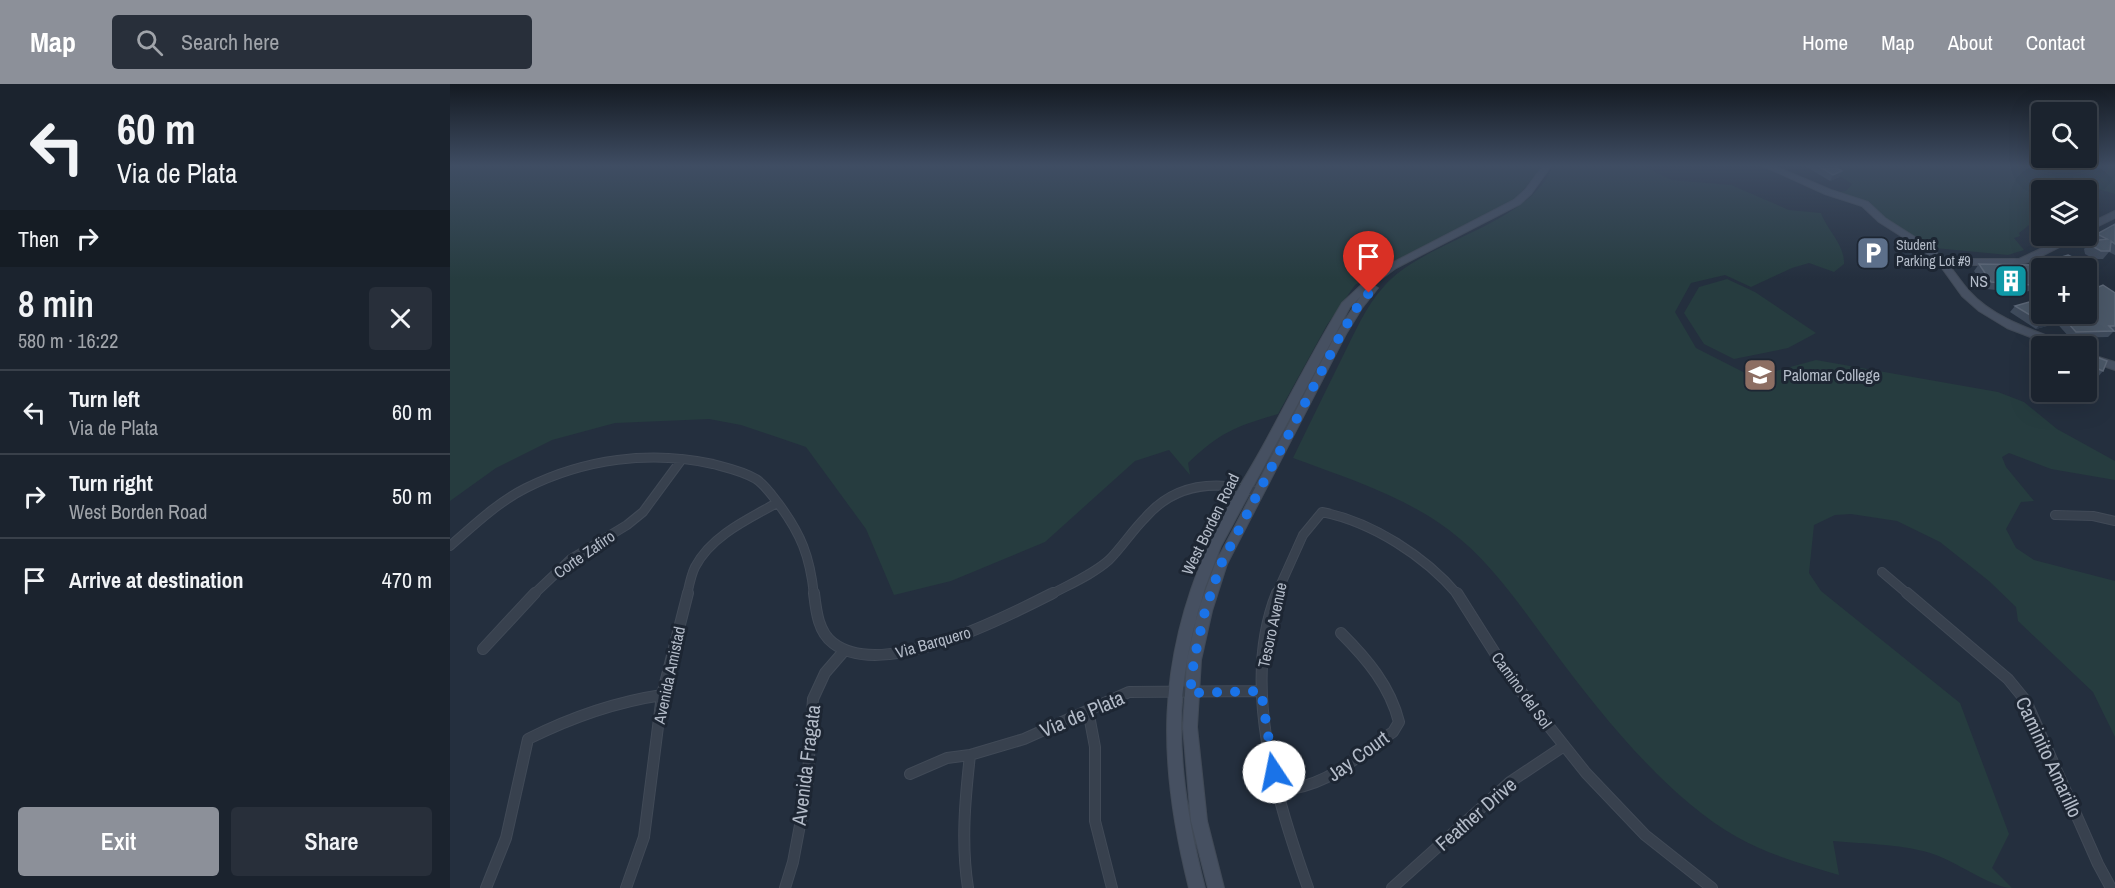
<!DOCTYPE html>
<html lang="en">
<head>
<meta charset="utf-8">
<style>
  body { margin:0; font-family:"Archivo Narrow",sans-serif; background:#282f3a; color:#f1f3f6; height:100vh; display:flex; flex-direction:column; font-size:22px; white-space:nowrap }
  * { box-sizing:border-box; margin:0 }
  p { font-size:20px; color:#a0a4aa }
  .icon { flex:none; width:33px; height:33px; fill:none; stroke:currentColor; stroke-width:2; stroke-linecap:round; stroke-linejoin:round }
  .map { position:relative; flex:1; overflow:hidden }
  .details { display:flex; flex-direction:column; background:#1b232e; width:450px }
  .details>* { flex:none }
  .banner { background:#1b232e; color:#f1f3f6; overflow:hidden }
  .buttons { position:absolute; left:1581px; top:18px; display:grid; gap:12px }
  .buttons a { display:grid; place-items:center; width:66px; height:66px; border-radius:6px; background:#1b232e; box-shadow:0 6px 24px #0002,0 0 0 2px #39404a; font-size:30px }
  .pin { position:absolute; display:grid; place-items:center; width:51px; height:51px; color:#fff; margin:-62px -26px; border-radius:50% 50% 50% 0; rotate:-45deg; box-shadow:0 0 6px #0007 }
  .pin .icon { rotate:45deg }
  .me { position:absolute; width:66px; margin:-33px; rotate:349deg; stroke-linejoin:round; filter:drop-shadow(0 0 4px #0008) }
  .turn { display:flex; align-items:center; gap:21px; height:126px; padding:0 18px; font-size:27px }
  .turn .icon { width:78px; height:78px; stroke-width:2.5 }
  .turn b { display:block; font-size:42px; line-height:51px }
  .then { display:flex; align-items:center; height:57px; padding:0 18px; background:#0003; gap:12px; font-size:22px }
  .round { display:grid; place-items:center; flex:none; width:63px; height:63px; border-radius:6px; background:#282f3a }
  .headline { display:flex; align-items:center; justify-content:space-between; height:102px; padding:0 18px }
  h1 { font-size:36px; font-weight:600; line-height:45px }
  .button { display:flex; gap:12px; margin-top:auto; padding:12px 18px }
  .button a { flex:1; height:69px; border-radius:6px; background:#8c9099; color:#fff; font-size:24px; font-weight:600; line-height:69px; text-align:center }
  .button a+a { background:#282f3a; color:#f1f3f6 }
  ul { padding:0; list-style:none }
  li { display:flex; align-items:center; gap:18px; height:84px; padding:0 18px; border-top:2px solid #39404a }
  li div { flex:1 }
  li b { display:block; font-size:22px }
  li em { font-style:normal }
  header { display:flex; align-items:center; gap:36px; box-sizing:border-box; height:84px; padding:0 30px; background:#8c9099; color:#fff }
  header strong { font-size:28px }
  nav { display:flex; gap:33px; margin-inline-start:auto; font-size:21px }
  .search { width:420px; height:54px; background:#282f3a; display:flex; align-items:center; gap:15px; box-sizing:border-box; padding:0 21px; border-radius:6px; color:#a0a4aa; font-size:22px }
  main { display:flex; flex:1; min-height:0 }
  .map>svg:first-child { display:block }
  .green { fill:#263c3f }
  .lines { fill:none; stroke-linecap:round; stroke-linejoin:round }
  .street-far1-casing { stroke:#414a57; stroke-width:10 }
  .street-casing { stroke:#414a57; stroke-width:12 }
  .secondary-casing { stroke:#414a57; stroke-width:2 }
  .street-far1 { stroke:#38414e; stroke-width:8 }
  .street { stroke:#38414e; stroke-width:10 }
  .secondary { fill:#465061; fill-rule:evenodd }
  .wall { fill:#3f4b5c }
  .shaded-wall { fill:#2f3b4b }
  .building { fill:#4b5868; stroke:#5c6777; stroke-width:1.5 }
  .route { stroke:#1a73e8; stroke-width:10; stroke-dasharray:0 18 }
  .labels { text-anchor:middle; stroke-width:6; stroke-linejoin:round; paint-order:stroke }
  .far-poi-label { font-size:14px; fill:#b4bcc9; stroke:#1d2633; text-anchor:start }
  .poi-label { font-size:16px; fill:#b4bcc9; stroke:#1d2633; text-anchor:end }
  .street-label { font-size:16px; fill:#b4bcc9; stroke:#1d2633 }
  .near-street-label { font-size:20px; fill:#b4bcc9; stroke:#1d2633 }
</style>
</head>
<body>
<header>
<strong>Map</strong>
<div class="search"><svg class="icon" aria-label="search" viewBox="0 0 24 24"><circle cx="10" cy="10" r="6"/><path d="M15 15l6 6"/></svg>Search here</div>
<nav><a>Home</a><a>Map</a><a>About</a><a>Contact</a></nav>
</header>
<main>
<section class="details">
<div class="banner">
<div class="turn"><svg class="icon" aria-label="left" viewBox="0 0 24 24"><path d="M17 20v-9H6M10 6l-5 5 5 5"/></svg><div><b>60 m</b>Via de Plata</div></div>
<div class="then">Then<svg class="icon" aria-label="right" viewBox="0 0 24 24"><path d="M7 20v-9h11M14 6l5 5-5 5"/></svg></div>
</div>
<div class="headline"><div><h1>8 min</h1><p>580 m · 16:22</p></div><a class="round"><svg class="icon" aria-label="close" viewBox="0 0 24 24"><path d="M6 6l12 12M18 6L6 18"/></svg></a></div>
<ul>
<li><svg class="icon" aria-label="left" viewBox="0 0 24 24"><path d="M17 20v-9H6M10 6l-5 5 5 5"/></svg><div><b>Turn left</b><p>Via de Plata</p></div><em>60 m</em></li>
<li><svg class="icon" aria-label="right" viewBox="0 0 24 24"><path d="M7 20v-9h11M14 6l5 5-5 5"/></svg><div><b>Turn right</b><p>West Borden Road</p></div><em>50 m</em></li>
<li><svg class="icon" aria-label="arrive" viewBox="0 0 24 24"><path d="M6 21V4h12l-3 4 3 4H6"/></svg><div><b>Arrive at destination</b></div><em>470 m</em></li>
</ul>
<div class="button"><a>Exit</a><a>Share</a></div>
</section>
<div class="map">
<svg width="1665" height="804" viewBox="0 0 1665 804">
  <rect width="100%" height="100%" fill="#242f3e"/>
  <path class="green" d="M0,82H1094L1066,114L933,183L905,201L877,241L828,330C787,342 770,348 738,379L740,391L719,366L685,377L595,458L501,497L444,511L416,445L356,363L291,341L259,335L165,339L102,356L46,384L0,417Z
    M1103,82H1193L1222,96L1281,101L1339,126L1371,129C1377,146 1395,161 1394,180L1384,188L1359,179L1342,184L1301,203L1275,191L1241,199L1225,228L1246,264L1303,293L1366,276L1548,308L1574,318L1607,345L1665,377V396L1601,385L1559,369L1552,373L1556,383L1584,417L1571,418L1556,445L1566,464L1584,476L1665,497V653L1643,608L1568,537L1566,523L1539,497L1490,458L1447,437L1401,430L1385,431L1364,441L1359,489L1371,507L1510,619L1559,750L1542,784L1562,804C1543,804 1508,779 1486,771C1456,760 1415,760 1383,757L1389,791C1354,780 1318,771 1287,753C1219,715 1152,632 1106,570C1073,526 1043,479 999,446C952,411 897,394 843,374C859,341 875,308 891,276C904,250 915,223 935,201C977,155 1078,142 1103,82Z
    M1374,82H1665V110L1635,101L1631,102L1625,100L1613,104L1601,101L1596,106H1592C1591,118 1588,126 1584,137L1569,149L1570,152L1564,154L1574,166L1558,171L1485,164L1487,169L1450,146L1429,129L1420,118L1388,108L1396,107L1402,100Z
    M1277,195L1305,208L1366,249L1338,264L1284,275L1254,260L1234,229L1249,203Z"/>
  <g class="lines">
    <defs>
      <path id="street-far1" d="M1605,431L1643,432L1665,437
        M0,462C24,441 48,418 76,404C134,375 200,366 263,380C278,384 293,387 306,395C315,401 321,410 328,419C351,450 360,472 364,511
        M1432,488L1459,511
        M83,511L121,475L177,441L193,428L232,375
        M237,511C239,502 241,491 245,483C261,452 298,435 327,419
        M600,511C620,500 642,491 659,476C672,463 682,447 695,434C725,399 766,396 808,408
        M826,511L853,451L872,428C922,438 975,472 1008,511"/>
      <path id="street" d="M364,509C366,526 368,548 383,559C432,597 554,534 603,509
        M827,509C790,601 827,716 858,804
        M1007,509L1062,596L1136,689L1195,751L1262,804
        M1457,509L1558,595L1576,617L1648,780L1661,804
        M33,565L85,509
        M638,626L645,663V737L662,804
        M460,690L497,674L520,671L574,655L679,608L811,607
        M827,707C881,702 900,676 943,648L949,638C940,602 917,575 891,549
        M36,804L56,754L78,655C120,634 165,618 212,611
        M176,804L194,753L212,611L238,509
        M335,804L343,778L357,704L363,615L375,589L394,567
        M518,804C511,759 515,716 520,671
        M942,804L1060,698L1114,662"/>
      <path id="secondary" d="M1093,82H1101L1081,110L1070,120L946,184L923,201L928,204L912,224L896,250L777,480L762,527L751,576L747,643L757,737L774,804H758L741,737L733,643L737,576C723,653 736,729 755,804H739C708,680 706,581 758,462C773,427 795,395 813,362C839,314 864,265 892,219L921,192L940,180L1064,116L1075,106ZM910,213L886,250L765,480L748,527L737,576L743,547L755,504L771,462L900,223Z
        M1313,82H1324L1381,106L1418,118L1435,134L1479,162L1494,175H1569L1618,152H1628L1627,154L1582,177L1569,181H1499C1506,190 1512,199 1519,207C1544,235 1583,246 1617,259L1618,262H1604L1557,244L1529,227L1512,212L1489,180L1473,166L1429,138L1412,122L1375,110Z
        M1665,127V134L1636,148V141Z
        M1636,269L1665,278V286L1636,276Z"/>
    </defs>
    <use href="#street-far1" class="street-far1-casing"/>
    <use href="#street" class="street-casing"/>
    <use href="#secondary" class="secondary-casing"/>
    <use href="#street-far1" class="street-far1"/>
    <use href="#street" class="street"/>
    <use href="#secondary" class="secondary"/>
  </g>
  <path class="wall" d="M1355,82H1384L1392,87L1389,93L1380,97Z
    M1665,140V171L1659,168L1653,175H1644L1635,170L1634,165L1647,150Z
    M1618,171L1647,186L1641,193L1636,194V184H1592V206L1568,208L1536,205L1524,187L1529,180L1586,181Z
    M1636,208L1665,209V248H1663L1658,253L1620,254L1603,235L1597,242L1586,245L1560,228L1565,222L1603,235L1600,232L1602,230H1636Z
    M1636,269L1653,287L1647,294L1636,290Z"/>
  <path class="shaded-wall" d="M1392,87L1389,93L1380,97L1383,91Z
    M1647,186L1641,193L1636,194V190Z
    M1603,235L1597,242L1586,245L1592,238Z"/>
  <path class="building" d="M1368,82H1384L1392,87L1383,91Z
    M1665,140V160L1661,157L1660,167H1651L1642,162L1641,157L1657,155L1647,150Z
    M1618,171L1647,186L1636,190V184H1592V200L1573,201L1541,198L1529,180L1586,181Z
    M1653,201L1665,209V242H1659L1664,247L1626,248L1610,230H1636V214L1645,213L1636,208Z
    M1579,218L1592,226V230H1596L1603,235L1592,238L1565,222Z
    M1636,269L1657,277L1653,287L1636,280Z"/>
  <linearGradient id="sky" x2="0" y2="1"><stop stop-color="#141a22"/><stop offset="0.42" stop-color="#3f4d63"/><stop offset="1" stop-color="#3f4d63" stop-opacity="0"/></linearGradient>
  <rect width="1665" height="195" fill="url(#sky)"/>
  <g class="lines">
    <path class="route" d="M824,688L811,607L740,609L744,576L755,527L771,480L891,250L908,222L919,209"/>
  </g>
  <defs>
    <symbol id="parking-square" viewBox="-11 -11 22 22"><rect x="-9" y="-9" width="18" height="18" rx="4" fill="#5c6f8a" stroke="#1d2633"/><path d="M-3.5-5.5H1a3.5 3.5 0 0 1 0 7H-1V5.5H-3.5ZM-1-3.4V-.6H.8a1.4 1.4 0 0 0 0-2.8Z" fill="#fff"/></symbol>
    <symbol id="building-square" viewBox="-11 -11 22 22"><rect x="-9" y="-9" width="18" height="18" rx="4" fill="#0f9aa8" stroke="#1d2633"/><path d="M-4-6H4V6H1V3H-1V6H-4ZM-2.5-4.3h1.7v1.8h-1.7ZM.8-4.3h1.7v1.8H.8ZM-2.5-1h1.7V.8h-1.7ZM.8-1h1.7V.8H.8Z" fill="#fff"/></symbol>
    <symbol id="university-square" viewBox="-11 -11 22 22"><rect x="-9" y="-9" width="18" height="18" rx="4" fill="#8d6e63" stroke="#1d2633"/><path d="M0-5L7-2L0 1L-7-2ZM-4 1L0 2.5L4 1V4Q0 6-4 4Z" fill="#fff"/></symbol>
  </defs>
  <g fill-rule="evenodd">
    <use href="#parking-square" x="1404" y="150" width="38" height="38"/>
    <use href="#building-square" x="1542" y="178" width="38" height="38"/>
    <use href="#university-square" x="1291" y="272" width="38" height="38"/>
  </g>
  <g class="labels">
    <g class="far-poi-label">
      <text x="1446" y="166">Student<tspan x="1446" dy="16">Parking Lot #9</tspan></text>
    </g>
    <g class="poi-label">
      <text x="1538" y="203">NS</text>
      <text x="1333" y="297" text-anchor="start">Palomar College</text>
    </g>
    <g class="street-label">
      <text transform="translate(760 440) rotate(-64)" y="6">West Borden Road</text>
      <text transform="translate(134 470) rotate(-35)" y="6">Corte Zafiro</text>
      <text transform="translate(822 541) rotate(-78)" y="6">Tesoro Avenue</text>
      <text transform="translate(483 558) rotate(-16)" y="6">Via Barquero</text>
      <text transform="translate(219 591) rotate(-78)" y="6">Avenida Amistad</text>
      <text transform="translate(1072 606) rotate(54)" y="6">Camino del Sol</text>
    </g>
    <g class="near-street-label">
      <text transform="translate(632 630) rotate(-23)" y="7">Via de Plata</text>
      <text transform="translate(908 672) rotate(-36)" y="7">Jay Court</text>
      <text transform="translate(1599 673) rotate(65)" y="7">Caminito Amarillo</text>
      <text transform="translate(356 681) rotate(-83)" y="7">Avenida Fragata</text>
      <text transform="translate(1026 730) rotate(-41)" y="7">Feather Drive</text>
    </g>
  </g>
</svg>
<div class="buttons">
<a><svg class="icon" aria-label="search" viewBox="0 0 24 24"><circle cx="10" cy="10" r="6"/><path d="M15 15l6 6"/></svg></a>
<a><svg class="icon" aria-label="layers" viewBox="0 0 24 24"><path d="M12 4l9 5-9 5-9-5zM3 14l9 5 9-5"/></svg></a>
<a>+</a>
<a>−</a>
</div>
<div class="pin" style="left:919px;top:209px;background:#d93025"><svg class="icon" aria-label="arrive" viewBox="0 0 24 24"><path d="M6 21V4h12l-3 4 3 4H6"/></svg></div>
<svg class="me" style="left:824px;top:688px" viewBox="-20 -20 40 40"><circle r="19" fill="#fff"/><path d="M0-13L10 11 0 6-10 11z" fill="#1a73e8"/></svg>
</div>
</main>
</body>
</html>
